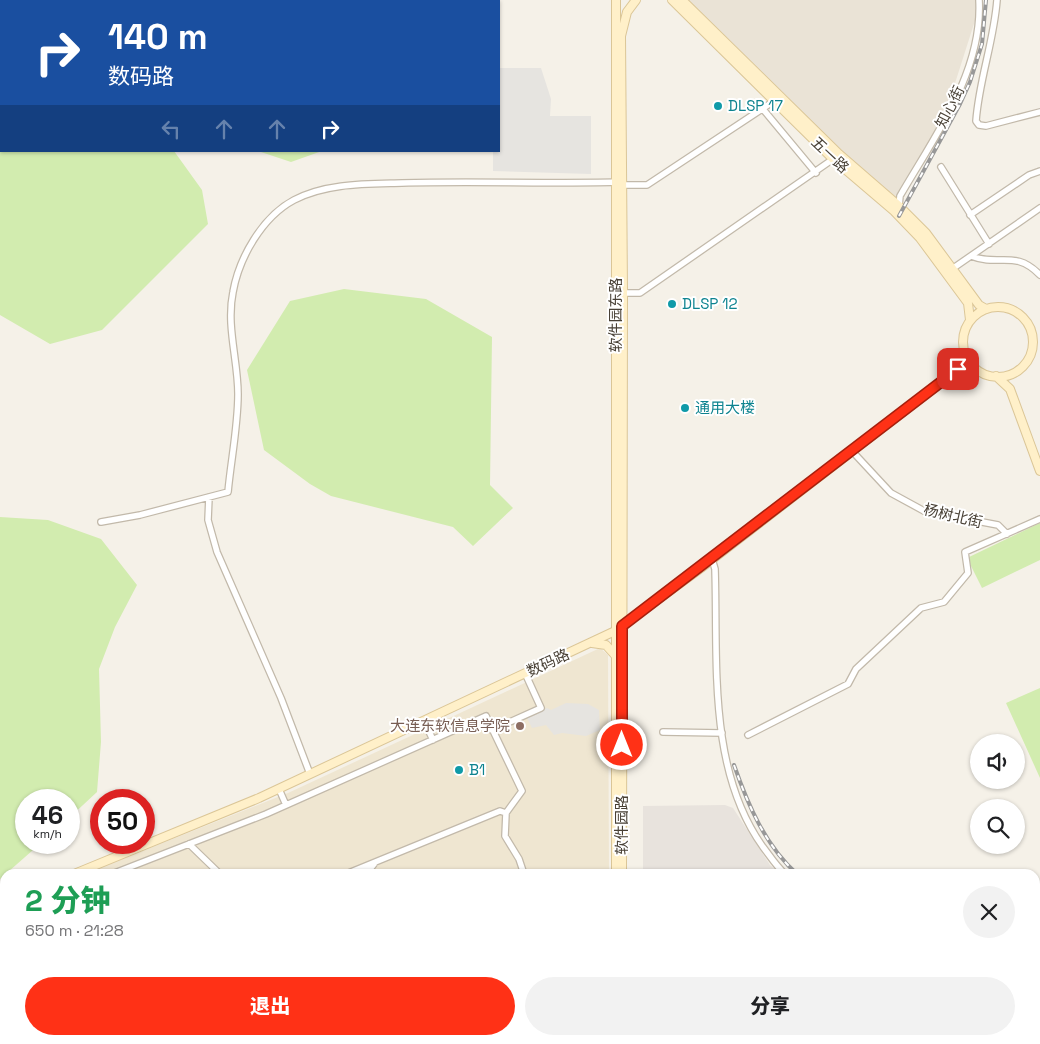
<!DOCTYPE html>
<html lang="zh">
<head>
<meta charset="utf-8">
<style>
  body { margin:0; font-family:"Space Grotesk","Noto Sans SC",sans-serif; background:#f2f2f2; color:#202124; height:100vh; display:flex; flex-direction:column; font-size:19px; white-space:nowrap }
  * { box-sizing:border-box; margin:0 }
  p { font-size:16px; color:#757577 }
  .icon { flex:none; width:28px; height:28px; fill:none; stroke:currentColor; stroke-width:2; stroke-linecap:round; stroke-linejoin:round }
  .map { position:relative; flex:1; overflow:hidden }
  .details { position:absolute; left:0px; top:869px; width:1040px; height:176px; display:flex; flex-direction:column; background:#fff; border-radius:15px 15px 0 0; box-shadow:0 1px 4px #0004 }
  .details>* { flex:none }
  .guide { position:absolute; left:0px; top:0px; width:500px; height:152px; box-shadow:0 1px 4px #0004; background:#1a4fa0; color:#fff; overflow:hidden }
  .controls { position:absolute; left:970px; top:734px; display:grid; gap:10px }
  .controls a { display:grid; place-items:center; width:55px; height:55px; border-radius:50%; background:#fff; box-shadow:0 1px 4px #0004; font-size:25px }
  .speed { position:absolute; left:15px; top:789px; display:flex; gap:10px; font-size:25px; font-weight:700; text-align:center }
  .speed>* { display:grid; place-content:center; width:65px; height:65px; border-radius:50%; background:#fff; box-shadow:0 1px 4px #0004; line-height:1 }
  .speed small { font-size:12px; font-weight:400 }
  .speed .limit { border:8px solid #d22; background:#fff; color:#111 }
  .pin { position:absolute; display:grid; place-items:center; width:42px; height:42px; color:#fff; margin:-21px; border-radius:10px; box-shadow:0 2px 8px #0006 }
  .me { position:absolute; width:55px; margin:-28px; rotate:0deg; stroke-linejoin:round; filter:drop-shadow(0 0 4px #0008) }
  .turn { display:flex; align-items:center; gap:18px; height:105px; padding:0 25px; font-size:22px }
  .turn .icon { width:65px; height:65px; stroke-width:2.5 }
  .turn b { display:block; font-size:35px; line-height:42px }
  .lanes { display:flex; align-items:center; height:48px; padding:0 25px; background:#0003; justify-content:center; gap:25px; direction:ltr }
  .lanes .off { opacity:.35 }
  .round { display:grid; place-items:center; flex:none; width:52px; height:52px; border-radius:26px; background:#f2f2f2 }
  .overview { display:flex; align-items:center; justify-content:space-between; height:85px; padding:0 25px }
  h1 { font-size:30px; font-weight:800; line-height:38px; color:#1e9e55 }
  .action { display:flex; gap:10px; margin-top:auto; padding:10px 25px }
  .action a { flex:1; height:58px; border-radius:30px; background:#ff3116; color:#fff; font-size:20px; font-weight:800; line-height:58px; text-align:center }
  .action a+a { background:#f2f2f2; color:#202124 }
  .map>svg:first-child { display:block }
  .residential { fill:#eae3d6 }
  .industrial { fill:#e8e3dd }
  .education { fill:#efe6d1 }
  .green { fill:#d2ecaf }
  .parking { fill:#e6e4e0 }
  .lines { fill:none; stroke-linecap:round; stroke-linejoin:round }
  .street-casing { stroke:#c2b9aa; stroke-width:8 }
  .secondary-casing { stroke:#dbc697; stroke-width:10 }
  .street { stroke:#fff; stroke-width:5.5 }
  .secondary { stroke:#fff0c9; stroke-width:8 }
  .rail-casing { stroke:#989898; stroke-width:4 }
  .rail { stroke:#fff; stroke-width:2; stroke-dasharray:5.5; stroke-linecap:butt }
  .route-casing { stroke:#a6200e; stroke-width:12 }
  .route { stroke:#ff3116; stroke-width:9 }
  .culture-dot { fill:#0f9aa8; stroke:#fff; stroke-width:2 }
  .education-dot { fill:#8d6e63; stroke:#fff; stroke-width:2 }
  .labels { text-anchor:middle; stroke-width:4; stroke-linejoin:round; paint-order:stroke }
  .culture-label { font-size:15px; fill:#0d838f; stroke:#fff; text-anchor:start }
  .street-label { font-size:15px; fill:#494136; stroke:#fff }
  .education-label { font-size:15px; fill:#785e54; stroke:#fff; text-anchor:end }
</style>
</head>
<body>
<div class="map">
<svg width="1040" height="1044" viewBox="0 0 1040 1044">
  <rect width="100%" height="100%" fill="#f5f1e8"/>
  <path class="residential" d="M683,0H978L979,8L942,124L900,196L899,206Z
    M676,1040H926L920,1044H676Z"/>
  <path class="industrial" d="M725,805L733,808L770,865L780,874H643V806Z"/>
  <path class="education" d="M600,648L608,655L609,874H85L288,793Z
    M1035,969H1040V1044H934L940,1040H1035Z
    M302,1040H609V1044H304Z"/>
  <path class="green" d="M0,0L230,1H1V151H174L202,190L208,224L102,330L50,344L0,315Z
    M258,151H322L291,162Z
    M344,289L426,299L492,337L490,485L513,508L473,546L453,527L331,496L310,484L264,450L247,370L290,301Z
    M0,517L48,520L101,539L137,585L115,627L99,669L101,742L97,792L69,818V800H26V842L41,843L0,879Z
    M1040,523V560L982,588L967,558Z
    M1040,688V778L1006,703Z"/>
  <path class="parking" d="M499,68H541L551,99L550,116H591V174L493,171V151H499Z
    M566,703L588,704L599,710L600,730L586,736L562,733L554,735L546,725L532,728L527,718L547,708L551,710Z"/>
  <g class="lines">
    <defs>
      <path id="street" d="M997,0C994,41 979,80 976,121L979,125L986,126L1040,112
        M762,108L816,173
        M941,167L989,244
        M622,185H647L777,99
        M899,206L900,196C934,137 983,72 979,0
        M970,215L1029,175L1040,171
        M971,256C999,267 1015,249 1040,275
        M952,269L1040,208
        M623,293H640L836,157
        M852,451L891,493L924,511L998,525L1007,534
        M209,497L208,520L217,552L281,698L310,774
        M101,522L140,515L228,492C231,460 238,426 238,394C238,360 226,326 233,292C239,258 262,217 294,200C326,183 366,184 402,183C474,181 546,184 618,182
        M712,559L715,569C718,660 707,769 763,847C770,856 776,866 785,874
        M424,721L433,740
        M492,730L541,708L525,673
        M663,732L722,733
        M748,735L848,684L856,669L921,608L944,602L968,573L965,552L1040,519
        M279,789L286,805
        M506,813L505,836L519,859L524,874
        M189,844L220,874
        M919,873V874
        M112,874L266,814L486,716L522,791L506,813L500,811L346,874
        M366,874L374,864
        M1035,950H1040
        M1035,989L1040,986
        M319,1040L321,1044
        M462,1040L464,1044
        M428,1044L430,1040
        M547,1044V1040
        M873,1044L874,1040
        M958,1044L963,1040"/>
      <path id="secondary" d="M616,0V874
        M672,0L833,159L894,211L920,238L968,303L970,320
        M682,0L839,154L899,206L926,233L979,305L986,309
        M963 342a35 35 0 1 1 70 0a35 35 0 1 1-70 0Z
        M996,376L1010,389L1040,471
        M592,643L606,645L615,655
        M74,874L259,798L615,631L701,568L969,361
        M622,874L623,293L621,36L627,12L636,0
        M0,892L5,891
        M617,1040V1044
        M623,1044V1040"/>
    </defs>
    <use href="#street" class="street-casing"/>
    <use href="#secondary" class="secondary-casing"/>
    <use href="#street" class="street"/>
    <use href="#secondary" class="secondary"/>
    <defs>
      <path id="rail" d="M899,216L960,104L970,82L982,44L986,0
        M734,765C748,805 765,845 797,874
        M1035,956L1040,957"/>
    </defs>
    <use href="#rail" class="rail-casing"/>
    <use href="#rail" class="rail"/>
  </g>
  <g class="lines">
    <defs>
      <path id="route" d="M622,745V626L958,369"/>
    </defs>
    <use href="#route" class="route-casing"/>
    <use href="#route" class="route"/>
  </g>
  <g class="culture-dot">
    <circle cx="718" cy="106" r="5"/>
    <circle cx="672" cy="304" r="5"/>
    <circle cx="685" cy="408" r="5"/>
    <circle cx="459" cy="770" r="5"/>
  </g>
  <circle class="education-dot" cx="520" cy="726" r="5"/>
  <g class="labels">
    <g class="culture-label">
      <text x="728" y="111">DLSP 17</text>
      <text x="682" y="309">DLSP 12</text>
      <text x="695" y="413">通用大楼</text>
      <text x="469" y="775">B1</text>
    </g>
    <g class="street-label">
      <text transform="translate(950 107) rotate(-63)" y="5">知心街</text>
      <text transform="translate(830 155) rotate(43)" y="5">五一路</text>
      <text transform="translate(616 315) rotate(-90)" y="5">软件园东路</text>
      <text transform="translate(953 516) rotate(13)" y="5">杨树北街</text>
      <text transform="translate(548 663) rotate(-25)" y="5">数码路</text>
      <text transform="translate(622 825) rotate(-90)" y="5">软件园路</text>
    </g>
    <g class="education-label">
      <text x="510" y="731">大连东软信息学院</text>
    </g>
  </g>
</svg>
<div class="controls">
<a><svg class="icon" aria-label="sound" viewBox="0 0 24 24"><path d="M4 9h4l5-4v14l-5-4H4zM17 9q2 3 0 6"/></svg></a>
<a><svg class="icon" aria-label="search" viewBox="0 0 24 24"><circle cx="10" cy="10" r="6"/><path d="M15 15l6 6"/></svg></a>
</div>
<div class="speed"><div>46<small>km/h</small></div><div class="limit">50</div></div>
<div class="pin" style="left:958px;top:369px;background:#d93025"><svg class="icon" aria-label="arrive" viewBox="0 0 24 24"><path d="M6 21V4h12l-3 4 3 4H6"/></svg></div>
<svg class="me" style="left:622px;top:745px" viewBox="-20 -20 40 40"><circle r="17" fill="#ff3116" stroke="#fff" stroke-width="3"/><path d="M0-11L8 9 0 5-8 9z" fill="#fff"/></svg>
<div class="guide">
<div class="turn"><svg class="icon" aria-label="right" viewBox="0 0 24 24"><path d="M7 20v-9h11M14 6l5 5-5 5"/></svg><div><b>140 m</b>数码路</div></div>
<div class="lanes"><svg class="icon off" aria-label="left" viewBox="0 0 24 24"><path d="M17 20v-9H6M10 6l-5 5 5 5"/></svg><svg class="icon off" aria-label="ahead" viewBox="0 0 24 24"><path d="M12 20V5M6 11l6-6 6 6"/></svg><svg class="icon off" aria-label="ahead" viewBox="0 0 24 24"><path d="M12 20V5M6 11l6-6 6 6"/></svg><svg class="icon" aria-label="right" viewBox="0 0 24 24"><path d="M7 20v-9h11M14 6l5 5-5 5"/></svg></div>
</div>
<section class="details">
<div class="overview"><div><h1>2 分钟</h1><p>650 m · 21:28</p></div><a class="round"><svg class="icon" aria-label="close" viewBox="0 0 24 24"><path d="M6 6l12 12M18 6L6 18"/></svg></a></div>
<div class="action"><a>退出</a><a>分享</a></div>
</section>
</div>
</body>
</html>
